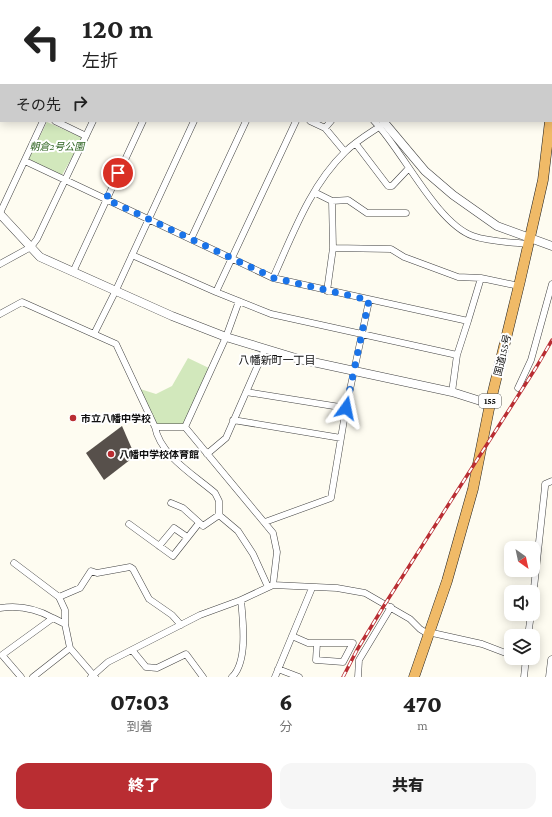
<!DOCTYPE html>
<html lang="ja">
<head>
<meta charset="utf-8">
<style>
  body { margin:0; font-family:"Crimson Pro","Noto Sans JP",serif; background:#f6f6f6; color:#222; height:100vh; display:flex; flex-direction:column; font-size:15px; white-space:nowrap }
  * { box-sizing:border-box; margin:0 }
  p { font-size:13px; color:#767676 }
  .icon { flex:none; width:22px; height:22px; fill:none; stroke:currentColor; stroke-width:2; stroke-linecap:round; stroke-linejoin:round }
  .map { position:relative; height:677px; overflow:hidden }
  .side { display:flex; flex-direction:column; background:#fff; flex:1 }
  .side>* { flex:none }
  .top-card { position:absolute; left:0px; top:0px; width:552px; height:122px; box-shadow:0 2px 10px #0003; background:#fff; color:#222; overflow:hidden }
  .needle { width:26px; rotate:147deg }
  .tools { position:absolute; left:504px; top:541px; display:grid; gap:8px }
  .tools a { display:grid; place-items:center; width:36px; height:36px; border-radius:8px; background:#fff; box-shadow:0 2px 10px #0003; font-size:20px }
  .pin { position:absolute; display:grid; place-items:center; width:34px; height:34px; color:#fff; margin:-17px; border:2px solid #fff; border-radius:50%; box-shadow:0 1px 4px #0007 }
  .me { position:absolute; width:44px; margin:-22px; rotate:12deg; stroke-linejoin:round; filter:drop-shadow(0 0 3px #0008) }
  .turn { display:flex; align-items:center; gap:14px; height:84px; padding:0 16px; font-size:18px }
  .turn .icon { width:52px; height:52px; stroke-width:2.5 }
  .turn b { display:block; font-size:28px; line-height:34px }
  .then { display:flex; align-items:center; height:38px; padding:0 16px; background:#0003; gap:8px; font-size:15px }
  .eta { display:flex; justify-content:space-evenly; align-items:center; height:68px; text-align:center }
  .eta b { font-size:24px; font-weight:800; line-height:28px }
  .cta { display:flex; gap:8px; margin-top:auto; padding:8px 16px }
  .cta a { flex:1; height:46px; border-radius:12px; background:#b92d32; color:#fff; font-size:16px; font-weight:800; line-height:46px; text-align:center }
  .cta a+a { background:#f6f6f6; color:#222 }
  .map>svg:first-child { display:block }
  .green { fill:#d2e8bc }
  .building { fill:#57504b }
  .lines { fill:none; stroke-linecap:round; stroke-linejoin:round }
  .minor-casing { stroke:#424242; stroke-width:7 }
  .tertiary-casing { stroke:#424242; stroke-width:9 }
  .trunk-casing { stroke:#202020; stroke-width:11 }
  .path { stroke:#313131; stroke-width:1; stroke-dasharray:4 2; stroke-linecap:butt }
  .minor { stroke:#fff; stroke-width:6 }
  .tertiary { stroke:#fff; stroke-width:8 }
  .trunk { stroke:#f0ba67; stroke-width:10 }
  .rail-casing { stroke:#b92d32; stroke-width:3.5 }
  .rail { stroke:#fff; stroke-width:2; stroke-dasharray:6; stroke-linecap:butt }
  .route { stroke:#1a73e8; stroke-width:7; stroke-dasharray:0 12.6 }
  .poi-dot { fill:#b92d32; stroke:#fff; stroke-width:1.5 }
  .labels { text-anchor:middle; stroke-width:4; stroke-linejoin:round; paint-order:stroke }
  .shield { fill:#fff; stroke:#575757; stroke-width:1 }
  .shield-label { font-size:9px; font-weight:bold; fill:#0f0f0f }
  .park-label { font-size:10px; font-style:italic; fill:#2f6422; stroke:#fff }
  .street-label { font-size:10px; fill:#0f0f0f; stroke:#fff }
  .poi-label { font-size:10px; font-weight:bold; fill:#0f0f0f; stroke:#fff; text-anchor:start }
  .neighbourhood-label { font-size:11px; fill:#0f0f0f; stroke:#fff }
</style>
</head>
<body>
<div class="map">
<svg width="552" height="677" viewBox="0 0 552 677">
  <rect width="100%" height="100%" fill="#fefcf1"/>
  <path class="green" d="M47,122L83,138L62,175L30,160L29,158Z
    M188,358L211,369L185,427H155L137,388L156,394L172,386Z"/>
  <path class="building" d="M122,426L135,456L104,480L86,453Z"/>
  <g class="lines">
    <defs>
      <path id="minor" d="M306,0L308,1
        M481,0L482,1
        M250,1V0
        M350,1V0
        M0,15H1
        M551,71H552
        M55,121L86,136
        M310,121L325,128L345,152
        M374,121C402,149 436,223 473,236C490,242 510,242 528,244
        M325,128L331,121
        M356,144L388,186H392L409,168
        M25,161L273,278L468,321L457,355L452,392
        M314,192L332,201L333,248L327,291
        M332,201L348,200L367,213H406
        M0,213L43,121
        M191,239L246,121
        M333,248L391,249L404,257L458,277L481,278L519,286
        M132,255L216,292L271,314L457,355
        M0,264L31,247L37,239L93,121
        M73,272L143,121
        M273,278C293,234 310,186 345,152C356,141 370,133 382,125
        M216,292L296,121
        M0,314L22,302L116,344L155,427H185
        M468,321L481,278
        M94,334L116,290L194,121
        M518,388L531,360L552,284
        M246,392L346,408
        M233,420L341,438
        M155,427C160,455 194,475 215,493L219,501V515L238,531L253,554L268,587
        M185,427L273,533L277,552L273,585
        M185,427L226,337L239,301
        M207,454L226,438L265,349
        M171,503L183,508L203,526L219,515
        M265,522L331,498L346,408L369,301
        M129,524L173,556L199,523
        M159,546L174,528L187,537
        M14,563L59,597L65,610V624L70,648L95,677
        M59,597L80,588L91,571L97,573L130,567L133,569L149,599L172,615L181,625
        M533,597L545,487V484L552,481
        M0,608C19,605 37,609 53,618
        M292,636L308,643H353L343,662L316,660L317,643
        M528,636L531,614
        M132,650L146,667L157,668L186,654L203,677
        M278,669L299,677
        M21,677L2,655L53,618L65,624
        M33,677L70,648
        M91,677L108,662L200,615L241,600L273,585L337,588L365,593L410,619L420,629L428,634V632L482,644L511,655
        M232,677C248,662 243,621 241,600
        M275,677L312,588
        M358,677L359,660L391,607
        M524,677L526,658"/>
      <path id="tertiary" d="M176,0L179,1
        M49,1V0
        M0,103L1,100
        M383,121L425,171L453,195L497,226L552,246
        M0,214L40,257L172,316L226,337L299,359L452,392L490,404
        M550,677L552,660"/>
      <path id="trunk" d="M551,108L552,98
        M414,677L447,581L473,489L490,404L520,281L543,180L550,121"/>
    </defs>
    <use href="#minor" class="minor-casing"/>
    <use href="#tertiary" class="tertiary-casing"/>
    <use href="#trunk" class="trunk-casing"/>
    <path class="path" d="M399,1L400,0"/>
    <use href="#minor" class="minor"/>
    <use href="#tertiary" class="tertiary"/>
    <use href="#trunk" class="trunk"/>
    <defs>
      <path id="rail" d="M343,677L357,650L385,604L537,366L552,340"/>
    </defs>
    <use href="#rail" class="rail-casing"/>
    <use href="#rail" class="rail"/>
  </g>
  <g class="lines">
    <path class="route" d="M118,173L106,199L274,278L369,300L346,408"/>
  </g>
  <g class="poi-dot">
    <circle cx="73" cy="418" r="4"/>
    <circle cx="111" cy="454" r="4"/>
  </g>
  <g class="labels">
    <rect class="shield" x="479" y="394" width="22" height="14" rx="3"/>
    <g class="shield-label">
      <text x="490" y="404">155</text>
    </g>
    <g class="park-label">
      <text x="57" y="150">朝倉2号公園</text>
    </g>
    <g class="street-label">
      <text transform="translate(502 355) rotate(-76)" y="4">国道155号</text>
    </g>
    <g class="poi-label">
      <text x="81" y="422">市立八幡中学校</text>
      <text x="119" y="458">八幡中学校体育館</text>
    </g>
    <g class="neighbourhood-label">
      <text x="277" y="364">八幡新町一丁目</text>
    </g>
  </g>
</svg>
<div class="tools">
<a><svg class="needle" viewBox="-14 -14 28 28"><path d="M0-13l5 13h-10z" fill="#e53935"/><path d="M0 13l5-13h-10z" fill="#767676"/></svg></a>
<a><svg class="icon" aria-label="sound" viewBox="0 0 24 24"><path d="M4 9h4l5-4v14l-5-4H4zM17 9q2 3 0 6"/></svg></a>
<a><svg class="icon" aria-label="layers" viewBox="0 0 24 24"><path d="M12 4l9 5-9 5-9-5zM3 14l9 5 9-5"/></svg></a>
</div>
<div class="pin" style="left:118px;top:173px;background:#d93025"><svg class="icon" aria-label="arrive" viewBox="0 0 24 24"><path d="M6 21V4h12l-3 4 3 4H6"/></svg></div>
<svg class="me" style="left:346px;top:408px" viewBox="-20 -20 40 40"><path d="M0-17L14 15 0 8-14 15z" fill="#1a73e8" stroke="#fff" stroke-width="4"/></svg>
<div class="top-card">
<div class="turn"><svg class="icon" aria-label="left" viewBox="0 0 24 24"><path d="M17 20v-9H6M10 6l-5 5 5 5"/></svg><div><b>120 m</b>左折</div></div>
<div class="then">その先<svg class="icon" aria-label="right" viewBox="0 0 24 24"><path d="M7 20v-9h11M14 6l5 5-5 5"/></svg></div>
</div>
</div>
<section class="side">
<div class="eta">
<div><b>07:03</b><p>到着</p></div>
<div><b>6</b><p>分</p></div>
<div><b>470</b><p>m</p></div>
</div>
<div class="cta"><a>終了</a><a>共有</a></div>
</section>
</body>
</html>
